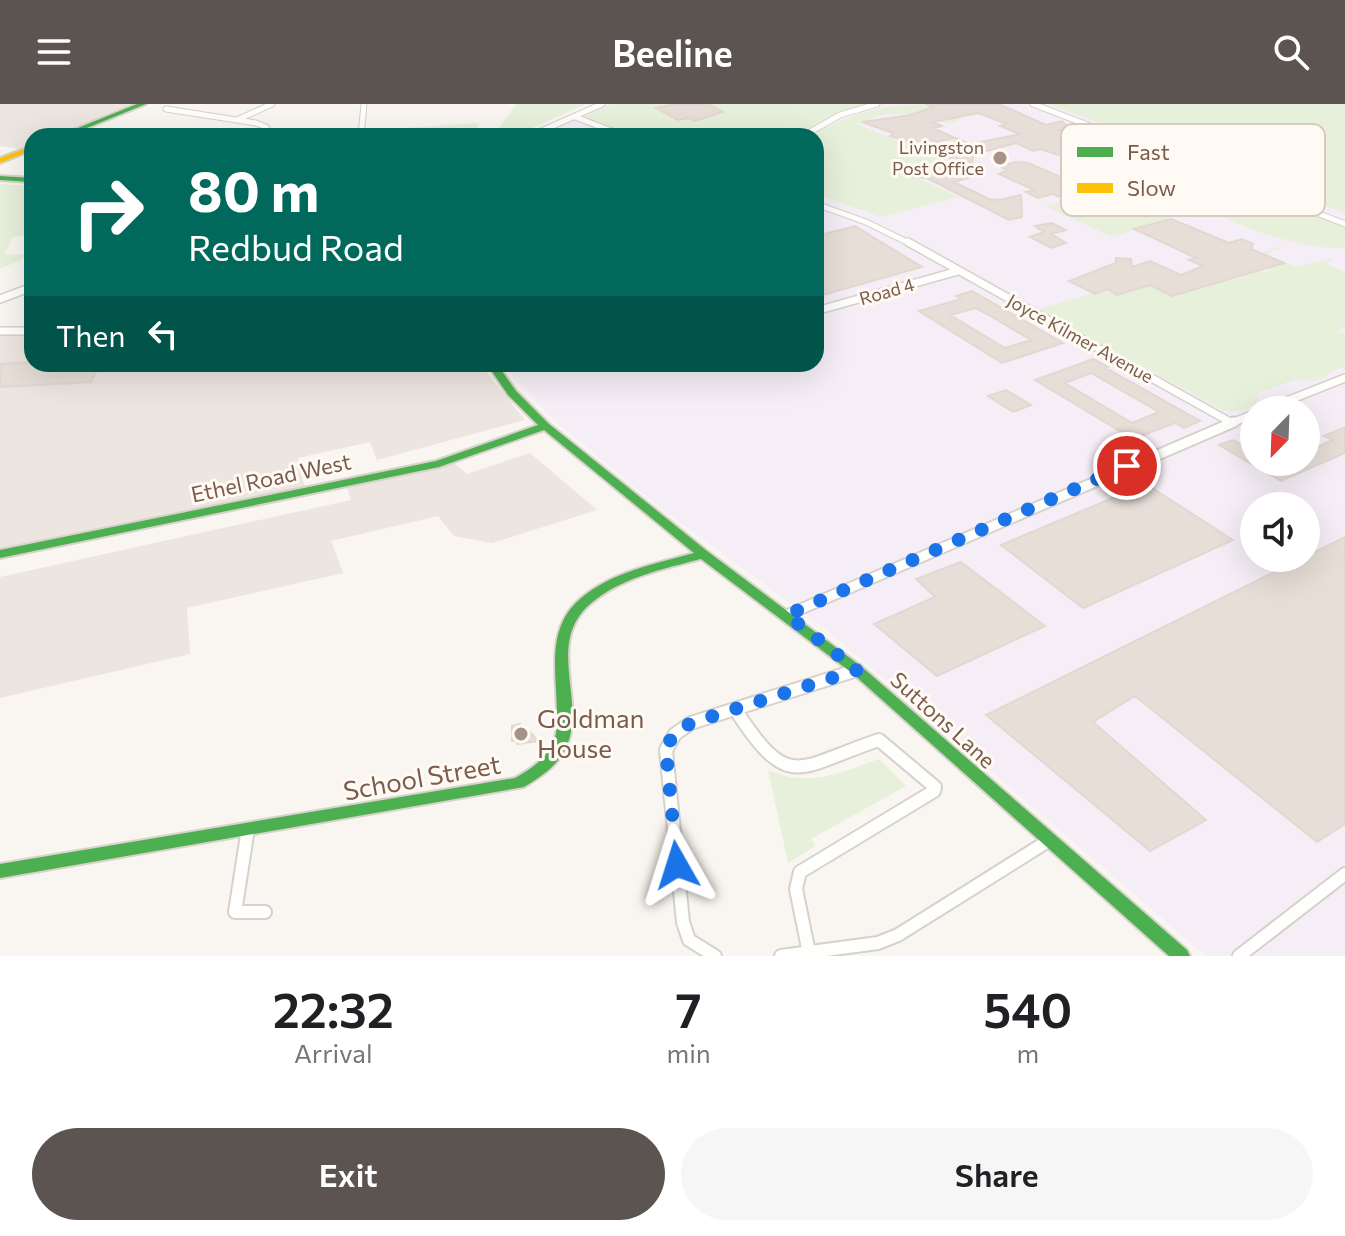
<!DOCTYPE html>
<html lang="en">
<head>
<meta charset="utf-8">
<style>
  body { margin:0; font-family:Commissioner,sans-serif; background:#f6f6f6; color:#202124; height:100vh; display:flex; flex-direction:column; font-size:30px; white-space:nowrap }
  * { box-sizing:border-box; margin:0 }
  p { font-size:26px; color:#757577 }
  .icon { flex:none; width:44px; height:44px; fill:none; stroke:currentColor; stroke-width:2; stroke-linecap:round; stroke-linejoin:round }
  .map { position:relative; height:852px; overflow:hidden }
  .side { display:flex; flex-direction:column; background:#fff; flex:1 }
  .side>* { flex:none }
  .hud { position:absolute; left:24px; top:24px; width:800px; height:244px; border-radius:24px; box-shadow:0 8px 32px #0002; background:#00695c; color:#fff; overflow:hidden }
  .needle { width:52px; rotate:203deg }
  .tools { position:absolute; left:1240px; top:292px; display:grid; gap:16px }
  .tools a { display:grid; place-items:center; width:80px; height:80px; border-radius:50%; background:#fff; box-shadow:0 8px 32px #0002; font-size:40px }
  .pin { position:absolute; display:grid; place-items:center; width:68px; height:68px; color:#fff; margin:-34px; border:4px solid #fff; border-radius:50%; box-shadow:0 2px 8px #0007 }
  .me { position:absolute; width:88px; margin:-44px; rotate:354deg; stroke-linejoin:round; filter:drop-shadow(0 0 6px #0008) }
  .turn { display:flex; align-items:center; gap:28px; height:168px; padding:0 32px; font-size:36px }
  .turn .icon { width:104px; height:104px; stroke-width:2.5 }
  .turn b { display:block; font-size:56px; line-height:68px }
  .then { display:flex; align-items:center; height:76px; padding:0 32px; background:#0003; gap:16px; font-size:30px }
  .eta { display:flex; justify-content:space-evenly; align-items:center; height:136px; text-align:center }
  .eta b { font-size:48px; font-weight:600; line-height:56px }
  .cta { display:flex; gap:16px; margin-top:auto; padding:16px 32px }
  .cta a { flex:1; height:92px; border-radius:48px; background:#5c5450; color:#fff; font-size:32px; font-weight:600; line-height:92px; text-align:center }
  .cta a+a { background:#f6f6f6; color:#202124 }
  header { display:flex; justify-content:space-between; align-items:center; height:104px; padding:0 32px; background:#5c5450; color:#fff; font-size:36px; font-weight:600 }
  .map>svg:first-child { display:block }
  .industrial { fill:#ede5e0 }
  .education { fill:#f6eef6; fill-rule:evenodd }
  .green { fill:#e7f0db }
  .building { fill:#e6ded7; stroke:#e2d8d2; stroke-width:2; fill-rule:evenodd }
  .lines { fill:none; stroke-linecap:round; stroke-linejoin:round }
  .street-far3-casing { stroke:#d7d1cb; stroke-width:7 }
  .street-far2-casing { stroke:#d7d1cb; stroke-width:10 }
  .street-far1-casing { stroke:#d7d1cb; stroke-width:13 }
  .street-casing { stroke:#d7d1cb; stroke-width:16 }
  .fast-casing { stroke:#d9d2cb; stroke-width:4 }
  .slow-casing { stroke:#d9d2cb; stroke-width:4 }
  .street-far3 { stroke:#fefefd; stroke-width:5 }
  .street-far2 { stroke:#fefefd; stroke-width:7 }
  .street-far1 { stroke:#fefefd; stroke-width:9 }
  .street { stroke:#fefefd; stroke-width:12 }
  .fast { fill:#4caf50; fill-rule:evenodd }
  .slow { fill:#ffc107; fill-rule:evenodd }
  .route { stroke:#1a73e8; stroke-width:14; stroke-dasharray:0 25.2 }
  .poi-dot { fill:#a69286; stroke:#fffaf3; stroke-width:3 }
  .labels { text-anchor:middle; stroke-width:6; stroke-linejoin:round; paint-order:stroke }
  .far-poi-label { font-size:18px; fill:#7a5c4d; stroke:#fffaf3; text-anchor:end }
  .far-street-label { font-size:18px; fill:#7a5c4d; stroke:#fffaf3 }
  .street-label { font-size:22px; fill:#7a5c4d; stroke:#fffaf3 }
  .near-poi-label { font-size:26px; fill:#7a5c4d; stroke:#fffaf3; text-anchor:start }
  .near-street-label { font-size:26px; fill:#7a5c4d; stroke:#fffaf3 }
  .key { fill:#fffaf3; stroke:#d7cbc1; stroke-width:2 }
  .key-label { font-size:22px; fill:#7a5c4d }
</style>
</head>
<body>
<header><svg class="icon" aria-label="menu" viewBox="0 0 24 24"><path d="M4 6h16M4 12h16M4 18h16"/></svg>Beeline<svg class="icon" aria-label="search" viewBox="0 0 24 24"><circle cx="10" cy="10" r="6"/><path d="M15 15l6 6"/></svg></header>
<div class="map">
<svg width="1345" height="852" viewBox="0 0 1345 852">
  <rect width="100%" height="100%" fill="#f9f5f0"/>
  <path class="industrial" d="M0,0H131L53,32H32V40L20,45L0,42Z
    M32,230V260H480L525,316L377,356L370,338L298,354L305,385L0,450V231Z
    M530,349L597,406L492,439L454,432L438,412L331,437L343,469L187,504L190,550L0,594V473L351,396L345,377L448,353L467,370Z"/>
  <path class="education" d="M607,0H1345V852H1206L827,526L650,396L552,314L516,276L504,260H816V32H534ZM1254,306H1306V358H1254ZM1254,402H1306V454H1254Z"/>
  <path class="green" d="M516,0H586L514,32L496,28Z
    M611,0H868L831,12L797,32H632L585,13Z
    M929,0L926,1L962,15L948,20C919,8 887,4 858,20C900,40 912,44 957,35L966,40L953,41L944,62L950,68C937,70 925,60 912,63L910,71L959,93L881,113L816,90V32H810C848,10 885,0 929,0Z
    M1048,0H1345V109Z
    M477,19L478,32H380L379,26Z
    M1127,79L1195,106L1113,133L1045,102Z
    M0,80L32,82V131L13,133L4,151L25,150L23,155L0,165Z
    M1256,90L1345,123V143C1319,150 1230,122 1210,104Z
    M1278,143L1281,144L1269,149L1271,152L1296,163L1329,155L1332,156L1327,160L1345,168V223L1337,227L1345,231V262L1328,269L1326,273L1314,277L1294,276L1256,290L1259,296C1248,307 1237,309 1222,306L1041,207L1043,204L1107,185L1117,191L1151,181L1233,176L1261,167L1267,169L1270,167L1265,165L1282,159L1264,148Z
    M879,655L906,682L811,735L815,742L788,759L768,666C807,684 841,669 879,655Z"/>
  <path class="building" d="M676,0H708L723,8L695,17L689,14L678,16L656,4Z
    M926,0H999L1046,21L1062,17L1068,23L1059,26L1097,38L1082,41L1090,45L1059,51L1040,45L1033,47L1016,39L987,47L974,41L971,73L954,78L989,95L999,96L1021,91L1022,113L1009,116L927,74L913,73L915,65L919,64H928L938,71L946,69L956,34L970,40L1020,30L1000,22L1007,20L978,9L933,18L942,22L933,24L955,34L921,41L890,32L893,29L862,18L911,11L933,3Z
    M1016,58L1028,59L1091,86L1062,94L1053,90L1038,94L1026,88L1034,86L999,70L1007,66L999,62Z
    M1171,115L1229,139L1242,135L1253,140L1251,145L1284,159L1172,192L1150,181L1117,191L1107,185L1095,190L1069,177L1116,159V154L1131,155L1132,163L1150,157L1181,171L1203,162L1189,156L1196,154L1134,125Z
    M1051,119L1066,126L1051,130L1066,139L1051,144L1030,133L1044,128L1035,122Z
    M855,122L922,163L816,193V132Z
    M972,187L1063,239L1002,259L919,207L961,195L956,192ZM976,204L987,210L1031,236L1005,244L950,211Z
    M1093,255L1108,263L1106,264L1200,317L1184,324L1175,319L1133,335L1035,276ZM1091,269L1159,308L1132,319L1065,279Z
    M32,258V260H100L91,278L0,283V260Z
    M1006,286L1031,301L1013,308L988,292Z
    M1345,323V349L1281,377L1219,341L1233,336L1254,348V358L1277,361L1306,358V348L1333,336L1324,332Z
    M1146,380L1233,436L1083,504L1001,441Z
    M1345,433V720L1317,738L1135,592L1093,618L1206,716L1150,747L986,611Z
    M961,458L1045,522L937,572L874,520L935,493L916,475Z
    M520,620L521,624L530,628L538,637L517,640V637H512V622Z"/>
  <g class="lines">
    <defs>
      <path id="street-far3" d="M1033,0L1345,120
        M166,5L256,19L266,23L270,29
        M575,13L625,32
        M239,15L272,0
        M361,32L364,0
        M530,32L602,0
        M803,32L840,11L877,0
        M816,100L866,118L911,140"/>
      <path id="street-far2" d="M908,138L1232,319
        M0,195L32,183
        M816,207L958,167
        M0,227H32
        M1264,306L1345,274
        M1229,320L1254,310"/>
      <path id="street-far1" d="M787,511L1234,318"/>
      <path id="street" d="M735,605C790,690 797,663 879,636L935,683L934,687L800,768L796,785L809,849
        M245,727L247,731L235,808H265
        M715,852L689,836L683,818L666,646L675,630L691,619L857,566
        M781,852L878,839L898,831L1048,737
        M1239,852L1345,770"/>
      <path id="fast" d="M137,0H146L67,32H58Z
        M0,72L32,74V78L0,76Z
        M487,260H497L516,287L549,320L707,447L862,563L1187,846L1190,852H1169L852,569L701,455C663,465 619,474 589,501C546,540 586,597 567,641C559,661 542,672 524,683L0,774V760L515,674C529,666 545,656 552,641C557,633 557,621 557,611C557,570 545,525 580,495C611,468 655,460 694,449L544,326L439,363L0,454V446L436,357L538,321L508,291Z"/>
      <path id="slow" d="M32,42V46L0,59V54Z"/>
    </defs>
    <use href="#street-far3" class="street-far3-casing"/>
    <use href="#street-far2" class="street-far2-casing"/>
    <use href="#street-far1" class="street-far1-casing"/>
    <use href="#street" class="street-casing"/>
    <use href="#fast" class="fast-casing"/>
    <use href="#slow" class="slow-casing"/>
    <use href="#street-far3" class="street-far3"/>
    <use href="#street-far2" class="street-far2"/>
    <use href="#street-far1" class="street-far1"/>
    <use href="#street" class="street"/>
    <use href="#fast" class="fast"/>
    <use href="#slow" class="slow"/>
  </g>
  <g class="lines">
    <path class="route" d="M677,761L666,646L673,630L691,619L857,566L787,511L1127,362"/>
  </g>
  <g class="poi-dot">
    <circle cx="1000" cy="54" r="8"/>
    <circle cx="521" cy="630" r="8"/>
  </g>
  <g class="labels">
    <g class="far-poi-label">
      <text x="984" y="50">Livingston<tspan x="984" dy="21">Post Office</tspan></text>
    </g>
    <g class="far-street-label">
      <text transform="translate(887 188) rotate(-16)" y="6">Road 4</text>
      <text transform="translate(1080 235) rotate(29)" y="6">Joyce Kilmer Avenue</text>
    </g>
    <g class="street-label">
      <text transform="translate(271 374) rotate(-12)" y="8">Ethel Road West</text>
      <text transform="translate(943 616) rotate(42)" y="8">Suttons Lane</text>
    </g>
    <g class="near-poi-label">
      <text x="537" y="624">Goldman<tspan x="537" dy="30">House</tspan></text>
    </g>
    <g class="near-street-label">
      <text transform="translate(422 674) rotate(-10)" y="9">School Street</text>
    </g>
  </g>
  <rect x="1061" y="20" width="264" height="92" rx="12" class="key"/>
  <rect x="1077" y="43" width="36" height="10" fill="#4caf50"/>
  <rect x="1077" y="79" width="36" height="10" fill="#ffc107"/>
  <g class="key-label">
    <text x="1127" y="56">Fast</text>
    <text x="1127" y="92">Slow</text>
  </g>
</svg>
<div class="tools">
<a><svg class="needle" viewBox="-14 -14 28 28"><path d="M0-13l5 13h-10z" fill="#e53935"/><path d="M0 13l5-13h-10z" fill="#757577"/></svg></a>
<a><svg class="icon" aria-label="sound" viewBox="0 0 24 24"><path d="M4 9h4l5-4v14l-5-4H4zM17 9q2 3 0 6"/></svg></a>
</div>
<div class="pin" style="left:1127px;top:362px;background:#d93025"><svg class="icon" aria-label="arrive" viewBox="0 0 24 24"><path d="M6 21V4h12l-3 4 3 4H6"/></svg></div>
<svg class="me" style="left:677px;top:761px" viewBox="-20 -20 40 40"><path d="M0-17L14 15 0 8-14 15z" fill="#1a73e8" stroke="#fff" stroke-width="4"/></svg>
<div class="hud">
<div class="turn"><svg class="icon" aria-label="right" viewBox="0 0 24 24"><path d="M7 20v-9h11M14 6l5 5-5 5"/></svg><div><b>80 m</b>Redbud Road</div></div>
<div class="then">Then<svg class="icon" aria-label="left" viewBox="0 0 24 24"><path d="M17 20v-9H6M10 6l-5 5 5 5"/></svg></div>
</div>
</div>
<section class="side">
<div class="eta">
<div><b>22:32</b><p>Arrival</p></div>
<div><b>7</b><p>min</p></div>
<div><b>540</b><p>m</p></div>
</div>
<div class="cta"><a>Exit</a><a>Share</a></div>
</section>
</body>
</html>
